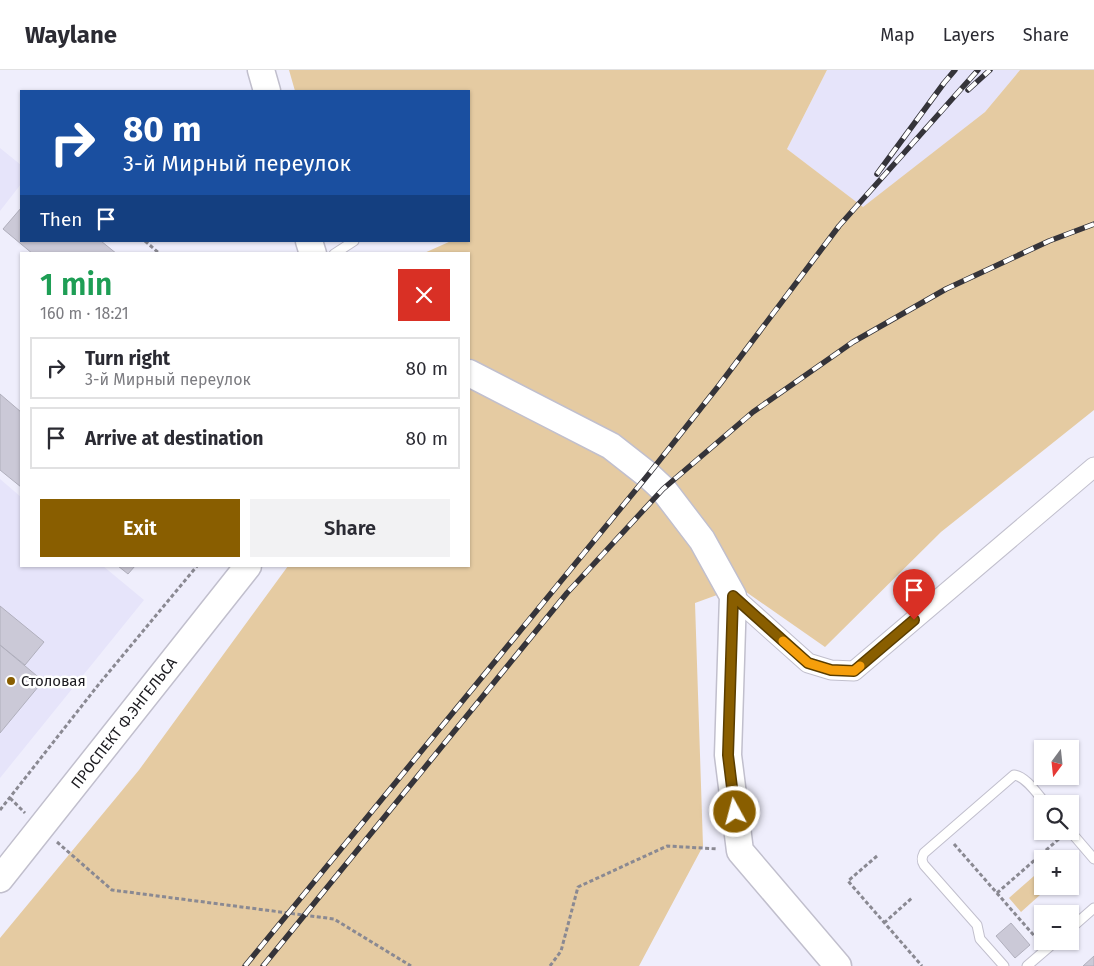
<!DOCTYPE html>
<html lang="en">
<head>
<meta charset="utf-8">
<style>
  body { margin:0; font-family:"Fira Sans",sans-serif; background:#f2f2f3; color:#2b2b33; height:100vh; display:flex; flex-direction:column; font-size:19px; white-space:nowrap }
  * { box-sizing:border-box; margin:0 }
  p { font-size:16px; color:#7c7c81 }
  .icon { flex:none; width:28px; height:28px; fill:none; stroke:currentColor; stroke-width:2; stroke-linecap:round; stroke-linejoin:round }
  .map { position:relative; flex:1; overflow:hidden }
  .sheet { position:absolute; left:20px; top:182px; width:450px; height:315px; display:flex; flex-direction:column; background:#fff; border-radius:0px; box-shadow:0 1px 4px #0004 }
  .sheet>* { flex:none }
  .guide { position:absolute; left:20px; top:20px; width:450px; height:152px; border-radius:0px; box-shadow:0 1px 4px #0004; background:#1a4fa0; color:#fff; overflow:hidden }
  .needle { width:32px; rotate:195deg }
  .tools { position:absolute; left:1034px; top:670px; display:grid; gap:10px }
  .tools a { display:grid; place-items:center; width:45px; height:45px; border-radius:0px; background:#fff; box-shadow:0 1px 4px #0004; font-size:25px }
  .pin { position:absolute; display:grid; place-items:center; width:42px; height:42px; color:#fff; margin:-51px -21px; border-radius:50% 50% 50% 0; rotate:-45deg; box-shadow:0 0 5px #0007 }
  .pin .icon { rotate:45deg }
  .me { position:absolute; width:55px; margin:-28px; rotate:353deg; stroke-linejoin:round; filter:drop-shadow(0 0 4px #0008) }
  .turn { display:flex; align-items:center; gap:18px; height:105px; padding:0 20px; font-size:22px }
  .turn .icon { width:65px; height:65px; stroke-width:2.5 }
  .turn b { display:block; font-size:35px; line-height:42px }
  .then { display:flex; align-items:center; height:48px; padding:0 20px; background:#0003; gap:10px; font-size:19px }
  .round { display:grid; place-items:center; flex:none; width:52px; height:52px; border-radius:0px; background:#f2f2f3 }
  .overview { display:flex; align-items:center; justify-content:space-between; height:85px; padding:0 20px }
  h1 { font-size:30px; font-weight:600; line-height:38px; color:#1e9e55 }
  .button { display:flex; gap:10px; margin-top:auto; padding:10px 20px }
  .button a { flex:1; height:58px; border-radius:0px; background:#895e00; color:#fff; font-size:20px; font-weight:600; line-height:58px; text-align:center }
  .button a+a { background:#f2f2f3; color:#2b2b33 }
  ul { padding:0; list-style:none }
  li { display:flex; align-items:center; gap:15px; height:62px; margin:0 10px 8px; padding:0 10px; border:2px solid #e1e1e2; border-radius:0px }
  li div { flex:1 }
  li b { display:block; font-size:19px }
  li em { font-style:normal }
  header { display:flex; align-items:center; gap:30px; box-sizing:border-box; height:70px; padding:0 25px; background:#fff; border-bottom:1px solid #e1e1e2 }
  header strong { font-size:24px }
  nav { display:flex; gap:28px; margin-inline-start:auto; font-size:18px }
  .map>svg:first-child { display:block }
  .built { fill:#e6e4fa }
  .green { fill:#e5cba2 }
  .building { fill:#cbc9d7; stroke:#b0afbc }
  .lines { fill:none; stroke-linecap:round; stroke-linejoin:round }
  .lane-casing { stroke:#c1bfcd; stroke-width:11 }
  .street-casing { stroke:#c1bfcd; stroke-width:21 }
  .secondary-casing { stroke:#c1bfcd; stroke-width:29 }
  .path { stroke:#8a8992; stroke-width:3; stroke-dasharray:4 2.5; stroke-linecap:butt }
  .lane { stroke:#fff; stroke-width:9 }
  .street { stroke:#fff; stroke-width:19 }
  .secondary { stroke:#fff; stroke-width:26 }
  .rail-casing { stroke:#35343a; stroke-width:5.5 }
  .rail { stroke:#fff; stroke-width:4; stroke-dasharray:11; stroke-linecap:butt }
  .route-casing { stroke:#593d00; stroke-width:12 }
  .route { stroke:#895e00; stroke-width:9 }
  .slow { stroke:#f59e0b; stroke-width:9 }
  .poi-dot { fill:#895e00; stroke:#fff; stroke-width:2 }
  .labels { text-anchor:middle; stroke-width:5; stroke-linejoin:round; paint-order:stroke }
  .poi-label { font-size:15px; fill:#1c1b20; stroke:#fff; text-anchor:start }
  .street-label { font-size:15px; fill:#1c1b20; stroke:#fff }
</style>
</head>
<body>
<header>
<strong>Waylane</strong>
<nav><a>Map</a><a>Layers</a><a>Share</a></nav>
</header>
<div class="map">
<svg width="1094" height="896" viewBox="0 0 1094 896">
  <rect width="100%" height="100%" fill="#efeefc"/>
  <path class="built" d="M827,0H1020L985,42L863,138L787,79Z
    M0,78L21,95V114L0,141Z
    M0,409L21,427V496H103L144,530L0,708Z"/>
  <path class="green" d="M289,0H827L787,79L863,137L985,42L1020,0H1094V340L941,462L825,577L739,517L695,533L703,776L639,896H0V868L139,700L288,496H469V184H422L451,171H469V21H295Z
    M1042,799V816H1050L1021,842L1009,828Z"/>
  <path class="building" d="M21,138V171H101L117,184H33L3,159Z
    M0,324L21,342V417L0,400Z
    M118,496H135L128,504Z
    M0,536L44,572L25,595L0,575Z
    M0,575L43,611L0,663Z
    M1011,853L1030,875L1015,888L996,866Z
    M1094,886V896H1083Z"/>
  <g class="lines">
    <defs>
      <path id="lane" d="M334,184L354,171
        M1070,761L1094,789
        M1070,859L1094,838
        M1004,896L980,869L977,855L924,795C921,790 922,787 924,783L1014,705C1026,706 1038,725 1046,734
        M1027,896L1056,871"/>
      <path id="street" d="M733,526L808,593L831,600L854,601L1094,397"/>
      <path id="secondary" d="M261,0L267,21
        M309,171L313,184
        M469,303L611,376L648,405L663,419L702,470L733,526L728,685L740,781L838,896
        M0,809L248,496"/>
    </defs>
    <use href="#lane" class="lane-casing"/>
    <use href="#street" class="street-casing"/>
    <use href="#secondary" class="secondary-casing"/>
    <path class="path" d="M145,171L160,184
      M10,728L25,743
      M0,740L99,614L197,496
      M57,772L112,820L334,849L411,896
      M954,774L1037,869
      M877,786L848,811L922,896
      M997,823L1060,768
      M884,853L913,827
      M550,896L561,881L578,817L667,776L718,779"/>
    <use href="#lane" class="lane"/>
    <use href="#street" class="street"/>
    <use href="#secondary" class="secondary"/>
    <defs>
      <path id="rail" d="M968,20L990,0
        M877,104L944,13L955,0
        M245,896L648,405L720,314L839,156L978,0
        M263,896L567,523L663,419L753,342L853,272L946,219L1049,171L1094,154"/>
    </defs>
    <use href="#rail" class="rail-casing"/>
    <use href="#rail" class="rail"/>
  </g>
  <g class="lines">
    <defs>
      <path id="route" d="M735,742L728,685L733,526L808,593L831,600L854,601L914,550"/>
    </defs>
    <use href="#route" class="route-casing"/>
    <use href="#route" class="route"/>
    <path class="slow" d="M783,571L808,593L831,600L854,601L860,596"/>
  </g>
  <circle class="poi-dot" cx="11" cy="611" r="5"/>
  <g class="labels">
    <g class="poi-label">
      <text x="21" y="616">Столовая</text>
    </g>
    <g class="street-label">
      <text transform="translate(124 653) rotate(-52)" y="5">ПРОСПЕКТ Ф.ЭНГЕЛЬСА</text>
    </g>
  </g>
</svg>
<div class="tools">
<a><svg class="needle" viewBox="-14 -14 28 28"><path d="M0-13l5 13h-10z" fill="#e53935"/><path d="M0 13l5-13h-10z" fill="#7c7c81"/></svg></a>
<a><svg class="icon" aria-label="search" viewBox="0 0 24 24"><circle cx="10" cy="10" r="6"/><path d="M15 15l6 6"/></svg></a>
<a>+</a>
<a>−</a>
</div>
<div class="pin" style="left:914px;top:550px;background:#d93025"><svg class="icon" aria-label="arrive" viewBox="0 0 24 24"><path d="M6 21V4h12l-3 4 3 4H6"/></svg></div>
<svg class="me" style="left:735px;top:742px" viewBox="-20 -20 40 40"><circle r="17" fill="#895e00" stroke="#fff" stroke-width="3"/><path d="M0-11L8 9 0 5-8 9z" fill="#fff"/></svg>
<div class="guide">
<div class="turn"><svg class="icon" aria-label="right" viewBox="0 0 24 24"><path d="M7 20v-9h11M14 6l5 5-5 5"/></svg><div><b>80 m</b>3-й Мирный переулок</div></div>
<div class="then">Then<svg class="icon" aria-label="arrive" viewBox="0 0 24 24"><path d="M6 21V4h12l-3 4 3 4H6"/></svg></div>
</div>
<section class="sheet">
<div class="overview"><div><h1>1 min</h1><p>160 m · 18:21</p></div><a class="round" style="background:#d93025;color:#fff"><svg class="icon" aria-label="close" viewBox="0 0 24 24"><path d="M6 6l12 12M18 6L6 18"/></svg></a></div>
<ul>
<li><svg class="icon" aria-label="right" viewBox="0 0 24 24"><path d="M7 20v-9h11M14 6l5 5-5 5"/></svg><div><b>Turn right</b><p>3-й Мирный переулок</p></div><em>80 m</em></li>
<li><svg class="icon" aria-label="arrive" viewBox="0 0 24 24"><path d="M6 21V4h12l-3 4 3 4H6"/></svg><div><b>Arrive at destination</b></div><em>80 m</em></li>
</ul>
<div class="button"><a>Exit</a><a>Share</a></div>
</section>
</div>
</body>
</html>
